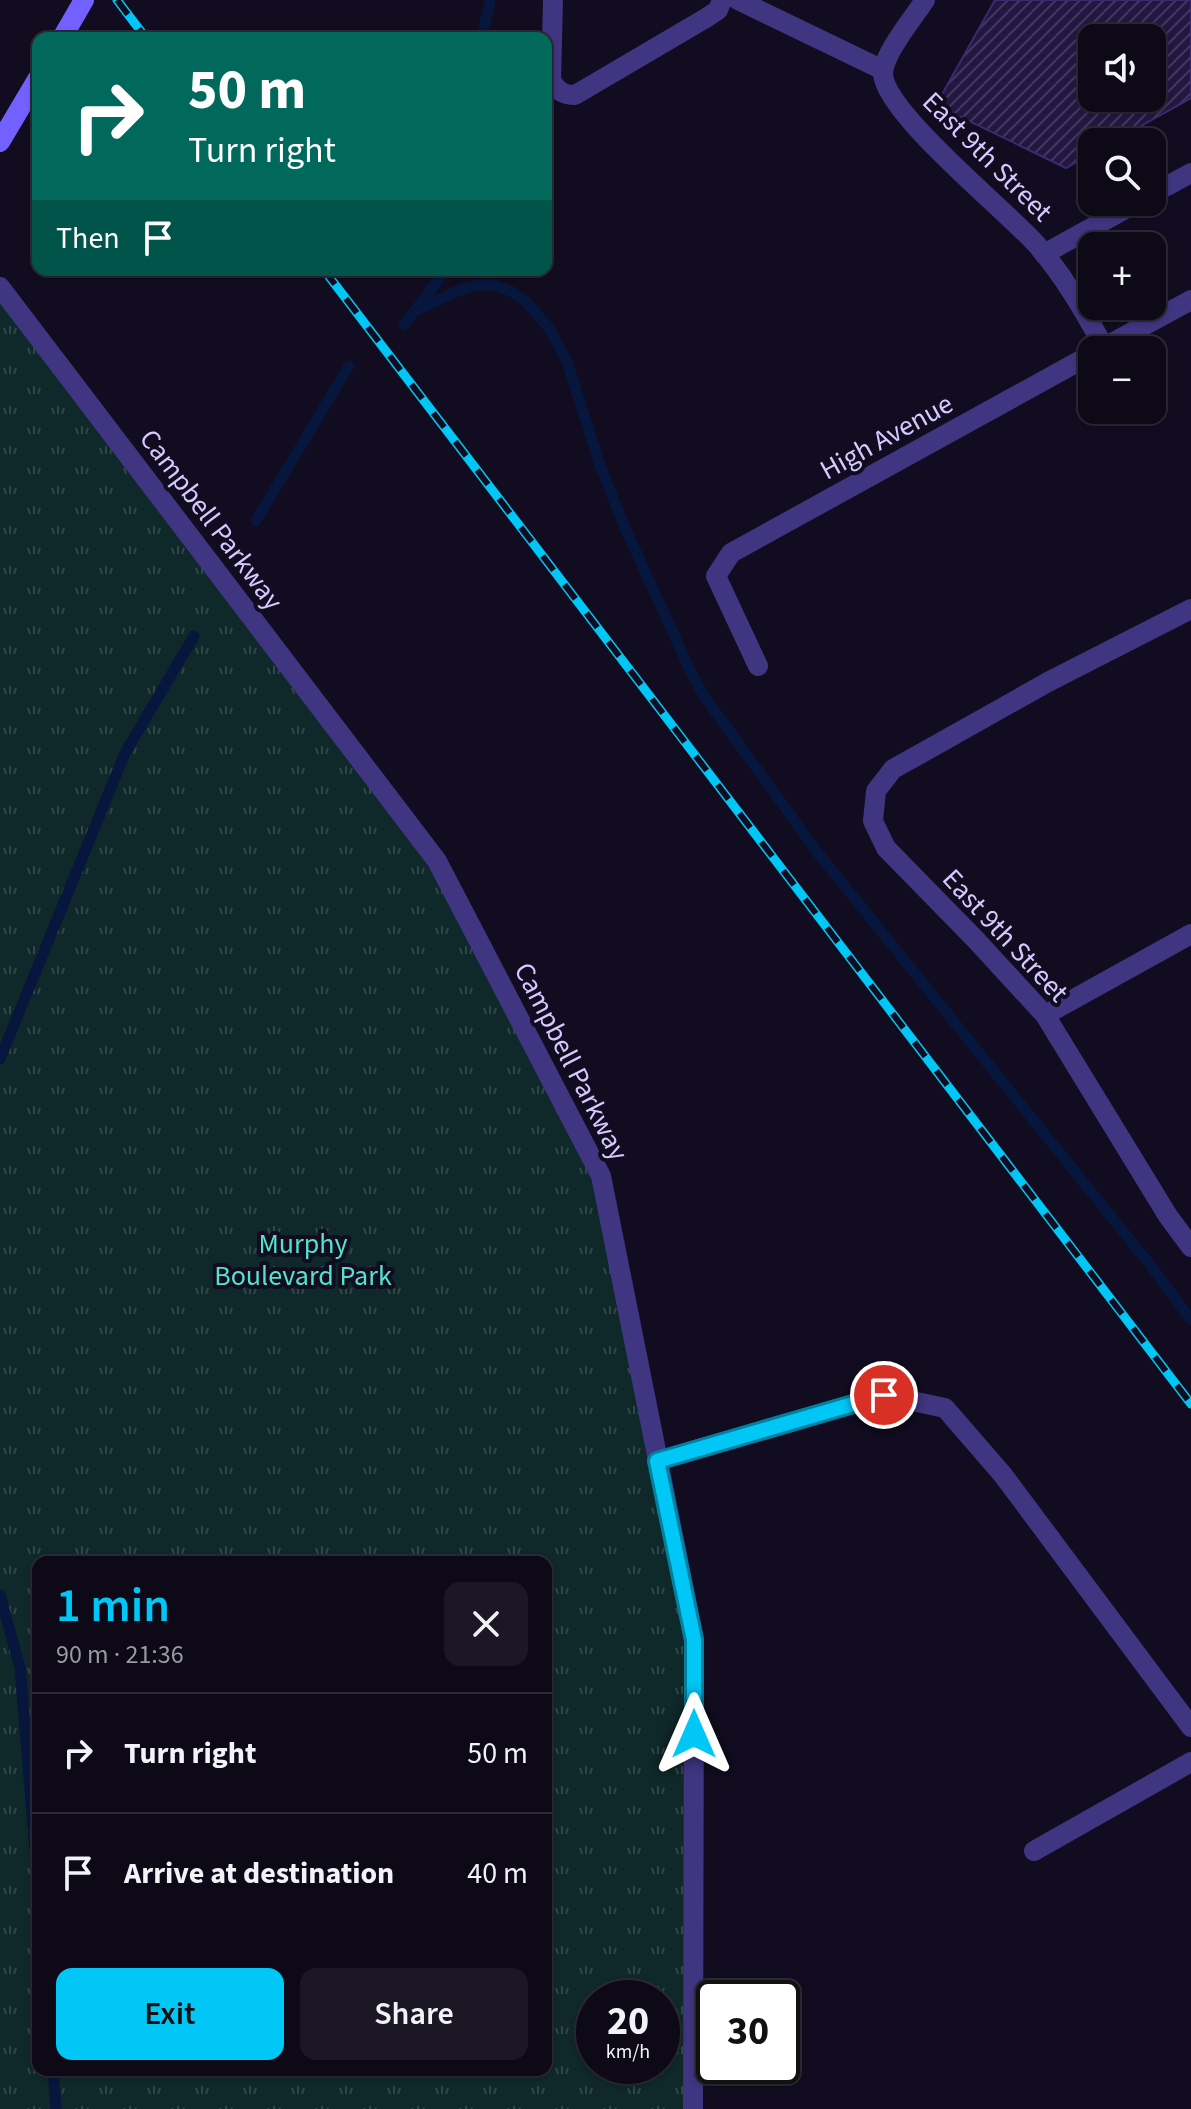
<!DOCTYPE html>
<html lang="en">
<head>
<meta charset="utf-8">
<style>
  body { margin:0; font-family:"Source Sans 3",sans-serif; background:#1b1724; color:#f1f3f6; height:100vh; display:flex; flex-direction:column; font-size:30px; white-space:nowrap }
  * { box-sizing:border-box; margin:0 }
  p { font-size:26px; color:#9a9aa1 }
  .icon { flex:none; width:44px; height:44px; fill:none; stroke:currentColor; stroke-width:2; stroke-linecap:round; stroke-linejoin:round }
  .map { position:relative; flex:1; overflow:hidden }
  .drawer { position:absolute; left:32px; top:1556px; width:520px; height:520px; display:flex; flex-direction:column; background:#0d0917; border-radius:16px; box-shadow:0 2px 6px #0004,0 0 0 2px #2d2a36 }
  .drawer>* { flex:none }
  .banner { position:absolute; left:32px; top:32px; width:520px; height:244px; border-radius:16px; box-shadow:0 2px 6px #0004,0 0 0 2px #2d2a36; background:#00695c; color:#fff; overflow:hidden }
  .tools { position:absolute; left:1078px; top:24px; display:grid; gap:16px }
  .tools a { display:grid; place-items:center; width:88px; height:88px; border-radius:16px; background:#0d0917; box-shadow:0 2px 6px #0004,0 0 0 2px #2d2a36; font-size:40px }
  .speed { position:absolute; left:576px; top:1980px; display:flex; gap:16px; font-size:40px; font-weight:700; text-align:center }
  .speed>* { display:grid; place-content:center; width:104px; height:104px; border-radius:50%; background:#0d0917; box-shadow:0 2px 6px #0004,0 0 0 2px #2d2a36; line-height:1 }
  .speed small { font-size:20px; font-weight:400 }
  .speed .limit { border:4px solid #111; border-radius:12px; background:#fff; color:#111 }
  .pin { position:absolute; display:grid; place-items:center; width:68px; height:68px; color:#fff; margin:-34px; border:4px solid #fff; border-radius:50%; box-shadow:0 2px 8px #0007 }
  .me { position:absolute; width:88px; margin:-44px; rotate:0deg; stroke-linejoin:round; filter:drop-shadow(0 0 6px #0008) }
  .turn { display:flex; align-items:center; gap:28px; height:168px; padding:0 24px; font-size:36px }
  .turn .icon { width:104px; height:104px; stroke-width:2.5 }
  .turn b { display:block; font-size:56px; line-height:68px }
  .then { display:flex; align-items:center; height:76px; padding:0 24px; background:#0003; gap:16px; font-size:30px }
  .round { display:grid; place-items:center; flex:none; width:84px; height:84px; border-radius:16px; background:#1b1724 }
  .summary { display:flex; align-items:center; justify-content:space-between; height:136px; padding:0 24px }
  h1 { font-size:48px; font-weight:600; line-height:60px; color:#00c7f5 }
  .primary-button { display:flex; gap:16px; margin-top:auto; padding:16px 24px }
  .primary-button a { flex:1; height:92px; border-radius:16px; background:#00c7f5; color:#111; font-size:32px; font-weight:600; line-height:92px; text-align:center }
  .primary-button a+a { background:#1b1724; color:#f1f3f6 }
  ul { padding:0; list-style:none }
  li { display:flex; align-items:center; gap:24px; height:120px; padding:0 24px; border-top:2px solid #2d2a36 }
  li div { flex:1 }
  li b { display:block; font-size:30px }
  li em { font-style:normal }
  .map>svg:first-child { display:block }
  .grass { fill:url(#grass-tufts); fill-rule:evenodd }
  .lines { fill:none; stroke-linecap:round; stroke-linejoin:round }
  .stream { stroke:#07163d; stroke-width:11 }
  .building { fill:url(#building-hatch); stroke:#3c296e; stroke-width:2; fill-rule:evenodd }
  .lane { stroke:#3f3580; stroke-width:20 }
  .street { stroke:#3f3580; stroke-width:20 }
  .secondary { stroke:#7361ff; stroke-width:20 }
  .rail-casing { stroke:#00c7f5; stroke-width:9 }
  .rail { stroke:#110c1f; stroke-width:6; stroke-dasharray:18; stroke-linecap:butt }
  .route-casing { stroke:#00819f; stroke-width:20 }
  .route { stroke:#00c7f5; stroke-width:14 }
  .labels { text-anchor:middle; stroke-width:8; stroke-linejoin:round; paint-order:stroke }
  .street-label { font-size:28px; fill:#d5caff; stroke:#110c1f }
  .park-label { font-size:28px; fill:#53e2cb; stroke:#110c1f }
</style>
</head>
<body>
<div class="map">
<svg width="1191" height="2109" viewBox="0 0 1191 2109">
  <defs>
    <pattern id="grass-tufts" width="24" height="20" patternUnits="userSpaceOnUse" patternTransform="scale(2)"><rect width="24" height="20" fill="#0f2829"/><path d="M3 7l-1-3M5 7V3M7 7l1-3M15 17l-1-3M17 17v-4M19 17l1-3" fill="none" stroke="#314649"/></pattern>
    <pattern id="building-hatch" width="6" height="6" patternUnits="userSpaceOnUse" patternTransform="scale(2)"><rect width="6" height="6" fill="#231741"/><path d="M-1 1l2-2M0 6l6-6M5 7l2-2" fill="none" stroke="#42375e"/></pattern>
  </defs>
  <rect width="100%" height="100%" fill="#110c1f"/>
  <path class="grass" d="M0,287L437,861L601,1176L694,1640L693,2109H0ZM38,1562H546V2070H38ZM594,1998H662V2066H594Z"/>
  <g class="lines">
    <path class="stream" d="M482,38L490,0
      M414,311L460,290L478,285H494L511,291L525,301L550,329L567,362L601,468L625,528L691,672L704,696L818,853L1151,1266L1191,1320
      M404,325L446,270
      M256,521L349,366
      M0,1059L125,753L194,636
      M0,1595L20,1668L38,1887
      M53,2070L56,2109"/>
  </g>
  <path class="building" d="M995,0H1191V98L1112,142H1092V153L1066,168L936,105ZM1092,38H1152V98H1092Z"/>
  <g class="lines">
    <path class="lane" d="M553,0L551,81C558,91 563,95 575,95L706,18L718,10L722,0
      M738,0L883,70
      M1152,194L1191,173
      M1044,254L1138,202
      M920,754L1048,682L1191,609
      M657,1461L884,1395L945,1408L1003,1475L1191,1727
      M1034,1851L1191,1762"/>
    <path class="street" d="M925,0C914,17 883,54 883,74C885,113 1007,211 1037,245C1064,276 1084,311 1104,347
      M0,287L437,861L601,1176L694,1640L693,2109
      M1099,350L1191,300
      M758,666L716,576L731,553L1092,354
      M920,754L893,769L876,791L873,821L886,848L976,940L1045,1015L1168,1216L1191,1247
      M1045,1015L1191,934"/>
    <path class="secondary" d="M62,38L84,0
      M0,142L38,78"/>
    <defs>
      <path id="rail" d="M117,0L146,38
        M324,270L1191,1404"/>
    </defs>
    <use href="#rail" class="rail-casing"/>
    <use href="#rail" class="rail"/>
  </g>
  <g class="lines">
    <defs>
      <path id="route" d="M694,1734V1640L657,1461L884,1395"/>
    </defs>
    <use href="#route" class="route-casing"/>
    <use href="#route" class="route"/>
  </g>
  <g class="labels">
    <g class="street-label">
      <text transform="translate(988 156) rotate(45)" y="10">East 9th Street</text>
      <text transform="translate(886 436) rotate(-29)" y="10">High Avenue</text>
      <text transform="translate(212 519) rotate(53)" y="10">Campbell Parkway</text>
      <text transform="translate(1006 935) rotate(47)" y="10">East 9th Street</text>
      <text transform="translate(572 1061) rotate(63)" y="10">Campbell Parkway</text>
    </g>
    <g class="park-label">
      <text x="303" y="1253">Murphy<tspan x="303" dy="32">Boulevard Park</tspan></text>
    </g>
  </g>
</svg>
<div class="tools">
<a><svg class="icon" aria-label="sound" viewBox="0 0 24 24"><path d="M4 9h4l5-4v14l-5-4H4zM17 9q2 3 0 6"/></svg></a>
<a><svg class="icon" aria-label="search" viewBox="0 0 24 24"><circle cx="10" cy="10" r="6"/><path d="M15 15l6 6"/></svg></a>
<a>+</a>
<a>−</a>
</div>
<div class="speed"><div>20<small>km/h</small></div><div class="limit">30</div></div>
<div class="pin" style="left:884px;top:1395px;background:#d93025"><svg class="icon" aria-label="arrive" viewBox="0 0 24 24"><path d="M6 21V4h12l-3 4 3 4H6"/></svg></div>
<svg class="me" style="left:694px;top:1734px" viewBox="-20 -20 40 40"><path d="M0-17L14 15 0 8-14 15z" fill="#00c7f5" stroke="#fff" stroke-width="4"/></svg>
<div class="banner">
<div class="turn"><svg class="icon" aria-label="right" viewBox="0 0 24 24"><path d="M7 20v-9h11M14 6l5 5-5 5"/></svg><div><b>50 m</b>Turn right</div></div>
<div class="then">Then<svg class="icon" aria-label="arrive" viewBox="0 0 24 24"><path d="M6 21V4h12l-3 4 3 4H6"/></svg></div>
</div>
<section class="drawer">
<div class="summary"><div><h1>1 min</h1><p>90 m · 21:36</p></div><a class="round"><svg class="icon" aria-label="close" viewBox="0 0 24 24"><path d="M6 6l12 12M18 6L6 18"/></svg></a></div>
<ul>
<li><svg class="icon" aria-label="right" viewBox="0 0 24 24"><path d="M7 20v-9h11M14 6l5 5-5 5"/></svg><div><b>Turn right</b></div><em>50 m</em></li>
<li><svg class="icon" aria-label="arrive" viewBox="0 0 24 24"><path d="M6 21V4h12l-3 4 3 4H6"/></svg><div><b>Arrive at destination</b></div><em>40 m</em></li>
</ul>
<div class="primary-button"><a>Exit</a><a>Share</a></div>
</section>
</div>
</body>
</html>
